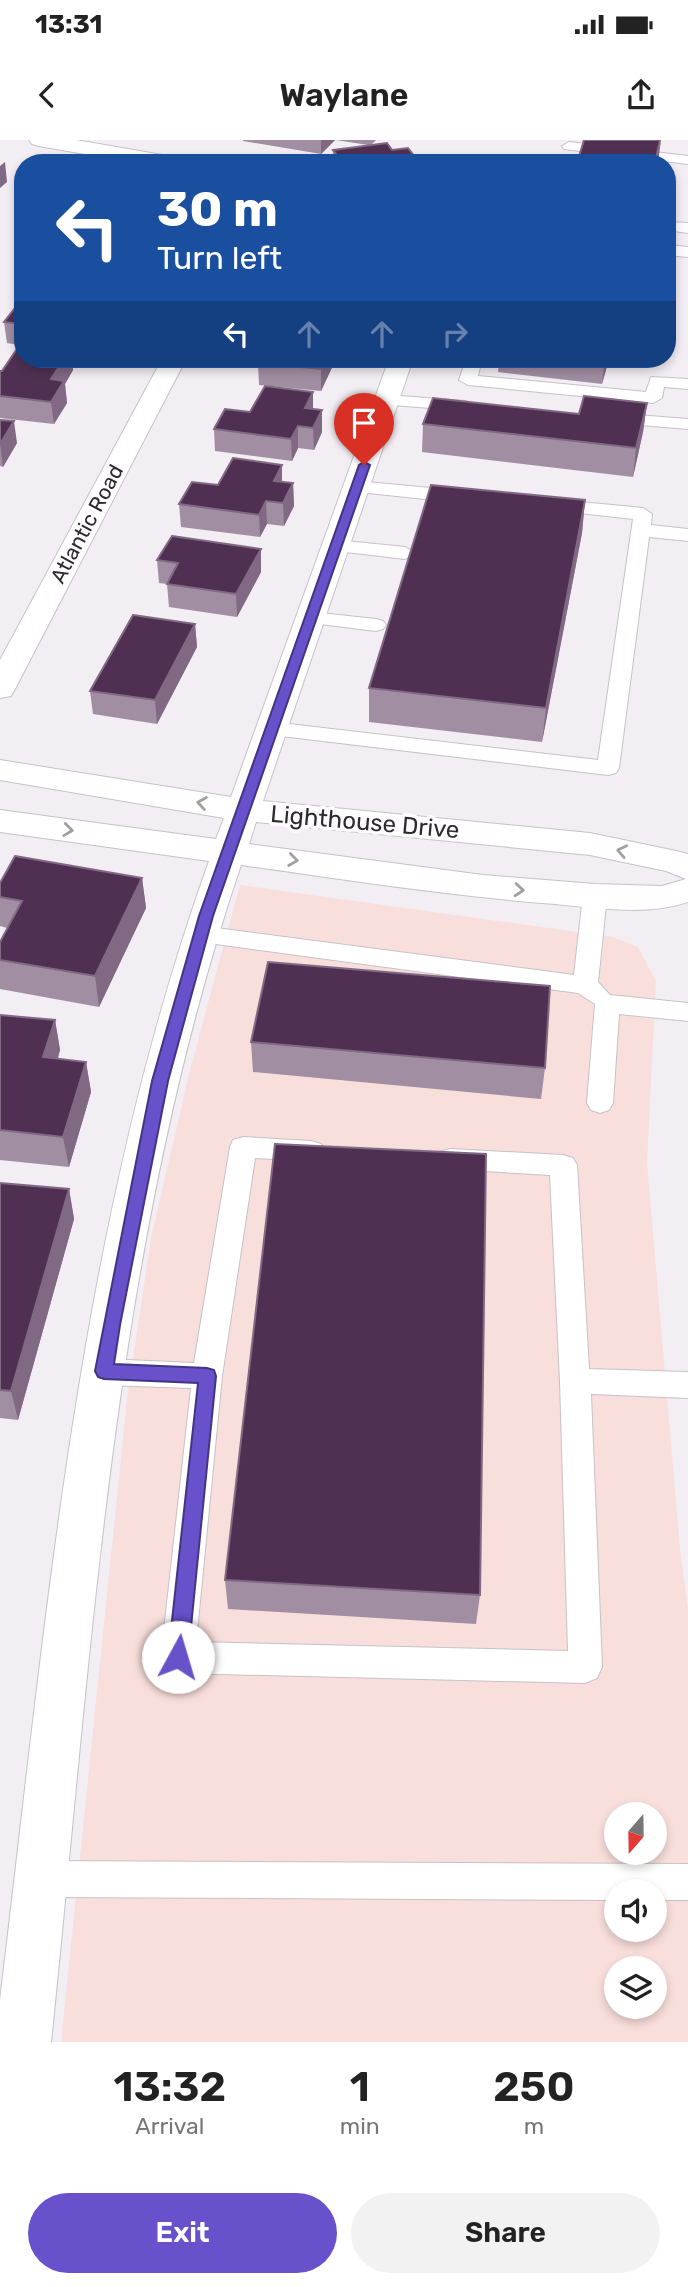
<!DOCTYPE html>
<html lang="en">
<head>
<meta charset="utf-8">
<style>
  body { margin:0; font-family:Rubik,sans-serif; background:#f2f2f2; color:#222; height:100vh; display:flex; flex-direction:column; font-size:26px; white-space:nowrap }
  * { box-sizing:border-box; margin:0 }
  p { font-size:23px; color:#767676 }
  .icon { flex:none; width:38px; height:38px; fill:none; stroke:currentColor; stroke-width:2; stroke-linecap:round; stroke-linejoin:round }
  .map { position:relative; height:1902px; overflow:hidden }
  .sheet { display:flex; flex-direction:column; background:#fff; flex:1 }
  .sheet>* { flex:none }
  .banner { position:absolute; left:14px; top:14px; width:662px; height:214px; border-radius:28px; box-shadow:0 4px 10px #0003; background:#1a4fa0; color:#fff; overflow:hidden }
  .needle { width:46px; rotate:200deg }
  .controls { position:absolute; left:604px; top:1662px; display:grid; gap:14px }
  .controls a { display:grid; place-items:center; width:63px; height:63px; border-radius:50%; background:#fff; box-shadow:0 4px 10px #0003; font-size:35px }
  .pin { position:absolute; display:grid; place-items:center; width:60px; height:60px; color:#fff; margin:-72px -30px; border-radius:50% 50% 50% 0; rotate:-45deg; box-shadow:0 0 7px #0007 }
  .pin .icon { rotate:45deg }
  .me { position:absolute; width:77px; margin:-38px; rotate:6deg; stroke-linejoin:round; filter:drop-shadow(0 0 5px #0008) }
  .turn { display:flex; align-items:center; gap:24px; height:147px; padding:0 28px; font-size:32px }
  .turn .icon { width:91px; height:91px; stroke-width:2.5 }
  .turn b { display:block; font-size:49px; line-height:60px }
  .lanes { display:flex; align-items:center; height:66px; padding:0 28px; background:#0003; justify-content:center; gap:35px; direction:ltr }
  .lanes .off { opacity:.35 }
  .eta { display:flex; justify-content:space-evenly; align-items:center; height:119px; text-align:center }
  .eta b { font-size:42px; font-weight:600; line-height:49px }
  .cta { display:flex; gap:14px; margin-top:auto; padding:14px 28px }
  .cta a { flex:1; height:80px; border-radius:42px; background:#6851ca; color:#fff; font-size:28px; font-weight:600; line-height:80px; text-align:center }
  .cta a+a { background:#f2f2f2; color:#222 }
  .status { display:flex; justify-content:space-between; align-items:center; height:49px; padding:0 35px; background:#fff; direction:ltr }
  .status svg { height:19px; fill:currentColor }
  header { display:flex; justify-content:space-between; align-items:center; height:91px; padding:0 28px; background:#fff; font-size:32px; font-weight:600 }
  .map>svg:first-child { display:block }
  .commercial { fill:#f9dfdb; fill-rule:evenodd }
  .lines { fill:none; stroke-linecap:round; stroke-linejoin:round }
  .service-casing { stroke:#c7c1c8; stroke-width:2 }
  .minor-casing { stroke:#c7c1c8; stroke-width:2 }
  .service { fill:#fff; fill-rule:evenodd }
  .minor { fill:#fff; fill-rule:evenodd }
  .wall { fill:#a28ea3 }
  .shaded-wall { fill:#816983 }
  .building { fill:#503052; stroke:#816983; stroke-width:2 }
  .oneway { stroke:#a0a0a0 }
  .route { fill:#6851ca; stroke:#443583; stroke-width:2 }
  .labels { text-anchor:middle; stroke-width:7; stroke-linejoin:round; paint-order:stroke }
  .far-street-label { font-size:21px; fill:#2d2b2d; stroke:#fefcfe }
  .street-label { font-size:24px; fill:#2d2b2d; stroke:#fefcfe }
</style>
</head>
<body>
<div class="status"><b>13:31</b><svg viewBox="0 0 49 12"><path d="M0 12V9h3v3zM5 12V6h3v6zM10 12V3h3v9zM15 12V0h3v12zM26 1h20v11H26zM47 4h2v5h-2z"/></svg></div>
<header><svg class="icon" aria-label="back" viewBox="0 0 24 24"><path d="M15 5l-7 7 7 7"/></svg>Waylane<svg class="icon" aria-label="share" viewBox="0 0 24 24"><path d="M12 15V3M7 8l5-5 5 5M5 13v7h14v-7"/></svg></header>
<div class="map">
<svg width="688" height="1902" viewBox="0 0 688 1902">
  <rect width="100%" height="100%" fill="#f3edf4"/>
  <path class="commercial" d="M240,745L613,797L638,807L656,841L647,1023L680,1409L688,1469V1902H61L127,1260L151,1098L190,930ZM616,1675H654V1713H616ZM616,1752H654V1790H616ZM616,1829H654V1867H616Z"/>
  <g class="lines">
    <defs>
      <path id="service" d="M569,2L688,16V24L564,9L562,6Z
        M667,82L688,83V93L667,90Z
        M667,105L688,107V117L667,115Z
        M466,219H482L478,236L646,252L651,237L688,239V249L664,247L662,258L653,263L468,245L459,240Z
        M387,255L466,261L475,266L466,271L381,264L378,260Z
        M610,273L688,279V289L604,282L601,278L604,274Z
        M356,341L463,351L472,357L463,363L349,351L347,347L349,343Z
        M550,359L643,368L652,374L651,385L688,389V401L649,397L619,628L616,633L608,635L264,594L261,589L264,584L272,582L598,620L633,379L543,369L541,365Z
        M336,400L405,407L415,413L405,419L329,410L326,406Z
        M311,472L376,479L383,481L386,485L383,489L376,491L304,482L301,478L304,474Z
        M595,748L603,750L607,756L598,842L610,855L688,863V881L619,874L613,963L609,970L600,973L591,970L587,963L595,864L578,853L201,802L192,800L189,794L192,788L201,786L574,835L583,756L587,750Z
        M243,997L311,1001L321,1004L325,1011L321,1018L311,1021L255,1018L222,1236L196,1502L568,1511L560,1241L550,1035L450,1029L440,1026L436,1019L440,1012L450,1009L563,1015L573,1018L577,1025L589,1229L688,1232V1258L591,1254L602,1527L597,1538L585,1543L178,1533L166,1528L161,1517L191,1248L104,1245L93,1241L89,1232L93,1223L104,1219L194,1223L230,1007L233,1000Z
        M42,1721L688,1724V1760H654V1752H616V1760L42,1757L29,1752L24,1739L29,1726Z"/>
      <path id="minor" d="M29,0H76L174,17L181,19L184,23H136L39,6L32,4Z
        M162,219H186L15,549L11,556L0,558V520Z
        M389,219H413L263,661L590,693L676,711L688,714V762C647,776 598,768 555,764C450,756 346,740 241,725C113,1101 92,1510 51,1902H0V1860C47,1477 78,1086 209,721L0,692V670L216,699L224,678L0,640V620L231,657ZM256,682L590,715L666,731L686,739L662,746L595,744L483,735L249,704Z"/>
    </defs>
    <use href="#service" class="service-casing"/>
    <use href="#minor" class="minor-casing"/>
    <use href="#service" class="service"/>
    <use href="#minor" class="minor"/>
  </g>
  <path class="wall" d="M243,0H335L321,14L243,1Z
    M336,0H376L371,5L392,10L419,23H333V10L368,5Z
    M23,35V62L18,61L16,41Z
    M23,163V219H72L73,230L65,244L67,263L54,284L0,278V231H2L20,205L7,203L4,182Z
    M261,219H336L321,251L259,245L258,223Z
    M499,219H609L602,244L498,232Z
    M313,252V269L322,292L314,310L298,308L292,321L215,311L214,289L250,272Z
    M647,263L643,292L633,337L422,312L423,284L579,274Z
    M0,280L17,303L3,327L0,326Z
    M282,325V342L293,343L294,366L284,386L267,384L260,397L181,387L179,364L218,345Z
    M585,360L582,393L542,602L369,582V548Z
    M157,420L261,432L237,477L169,467L167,444L159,443Z
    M195,484L197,507L157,584L93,574L90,551Z
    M142,738L146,768L99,867L0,849V802L7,788L0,786V743Z
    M0,875L55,880L60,910L58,919L86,922L91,952L69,1027L0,1020Z
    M251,902L545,928L541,959L253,932Z
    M0,1043L69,1049L74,1079L18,1280L0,1278Z
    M225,1440L480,1455L476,1484L228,1469Z"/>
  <path class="shaded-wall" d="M321,0H335L321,14Z
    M661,0L658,23H655Z
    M5,22L7,42L0,48V26Z
    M64,219H72L73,230L65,244L67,263L54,284L51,262V239Z
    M326,219H336L321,251V229Z
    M605,219H609L602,244Z
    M313,252V274L305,268Z
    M647,263L643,292L633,337L636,308Z
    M322,270V292L314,310L313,288Z
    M14,281L17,303L3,327L0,304Z
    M298,286V308L292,321L291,299Z
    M282,325V347L274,363V341Z
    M293,343L294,366L284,386L283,363Z
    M585,360L582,393L542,602L546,568Z
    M266,361L267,384L260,397L259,375Z
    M261,409V432L237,477L236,454Z
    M195,484L197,507L157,584L155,560Z
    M142,738L146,768L99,867L95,836Z
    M55,880L60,910L48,948L43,917Z
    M86,922L91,952L69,1027L63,997Z
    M69,1049L74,1079L18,1280L11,1251Z"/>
  <path class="building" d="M584,0H660L655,23H577Z
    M387,3L392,10L408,8L419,22L343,23L333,10Z
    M46,17L83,23H38Z
    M23,35V42L16,41Z
    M19,163H23V184L4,182Z
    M21,203H23V219H64L51,239L64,241L51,262L0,256V231H2Z
    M261,219H326L321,229L258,223Z
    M265,246L313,252L305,268L322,270L313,288L298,286L291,299L214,289L225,269L250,272Z
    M584,256L647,263L636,308L423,284L433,258L579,274Z
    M0,280L14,281L0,304Z
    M233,318L282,325L274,341L293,343L283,363L266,361L259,375L179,364L192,342L218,345Z
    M431,345L585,360L546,568L369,548Z
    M172,396L261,409L236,454L167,444L178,423L157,420Z
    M133,475L195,484L155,560L90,551Z
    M15,716L142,738L95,836L0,820V802L22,761L0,757V743Z
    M268,822L550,846L545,928L251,902Z
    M0,875L55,880L43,917L86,922L63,997L0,990Z
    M275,1004L486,1014L480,1455L225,1440Z
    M0,1043L69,1049L11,1251L0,1250Z"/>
  <defs><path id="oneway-chevron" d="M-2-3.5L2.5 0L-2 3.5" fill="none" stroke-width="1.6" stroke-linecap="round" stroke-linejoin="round" transform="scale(1.75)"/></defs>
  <g class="oneway">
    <use href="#oneway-chevron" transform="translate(202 663) rotate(-171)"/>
    <use href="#oneway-chevron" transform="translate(68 690) rotate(7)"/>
    <use href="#oneway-chevron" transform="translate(622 711) rotate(-168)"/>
    <use href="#oneway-chevron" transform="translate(293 720) rotate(8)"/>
    <use href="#oneway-chevron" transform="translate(519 750) rotate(5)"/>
  </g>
  <path class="route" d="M364,322L370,325L213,776L168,941L120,1185L114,1224L207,1228L214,1230L216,1236L188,1517L185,1524L178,1527L171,1524L168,1517L198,1243L104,1239L98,1237L95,1231L152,941L199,776L359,325Z"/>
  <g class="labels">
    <g class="far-street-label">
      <text transform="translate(87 384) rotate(-62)" y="7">Atlantic Road</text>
    </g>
    <g class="street-label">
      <text transform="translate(365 682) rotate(5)" y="8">Lighthouse Drive</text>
    </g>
  </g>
</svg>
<div class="controls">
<a><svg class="needle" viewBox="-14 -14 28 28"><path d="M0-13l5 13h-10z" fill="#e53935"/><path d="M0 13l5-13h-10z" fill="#767676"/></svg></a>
<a><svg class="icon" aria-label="sound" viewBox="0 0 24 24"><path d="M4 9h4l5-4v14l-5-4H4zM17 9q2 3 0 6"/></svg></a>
<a><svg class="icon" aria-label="layers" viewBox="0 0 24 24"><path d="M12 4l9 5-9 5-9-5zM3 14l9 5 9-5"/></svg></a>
</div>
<div class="pin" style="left:364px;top:325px;background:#d93025"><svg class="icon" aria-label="arrive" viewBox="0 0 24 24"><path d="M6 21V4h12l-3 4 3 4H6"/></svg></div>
<svg class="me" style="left:178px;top:1517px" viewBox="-20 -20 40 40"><circle r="19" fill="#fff"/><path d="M0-13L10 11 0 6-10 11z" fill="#6851ca"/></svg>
<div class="banner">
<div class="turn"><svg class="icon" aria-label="left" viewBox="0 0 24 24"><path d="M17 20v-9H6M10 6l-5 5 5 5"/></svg><div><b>30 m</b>Turn left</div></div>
<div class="lanes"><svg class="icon" aria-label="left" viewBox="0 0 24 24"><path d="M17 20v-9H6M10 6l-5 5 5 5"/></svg><svg class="icon off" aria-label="ahead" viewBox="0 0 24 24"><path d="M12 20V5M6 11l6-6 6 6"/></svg><svg class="icon off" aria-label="ahead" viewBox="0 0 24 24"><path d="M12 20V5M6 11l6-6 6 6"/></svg><svg class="icon off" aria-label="right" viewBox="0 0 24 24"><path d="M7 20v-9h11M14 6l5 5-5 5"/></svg></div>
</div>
</div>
<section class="sheet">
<div class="eta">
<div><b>13:32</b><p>Arrival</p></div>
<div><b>1</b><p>min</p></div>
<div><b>250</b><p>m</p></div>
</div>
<div class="cta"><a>Exit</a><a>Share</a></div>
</section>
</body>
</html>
